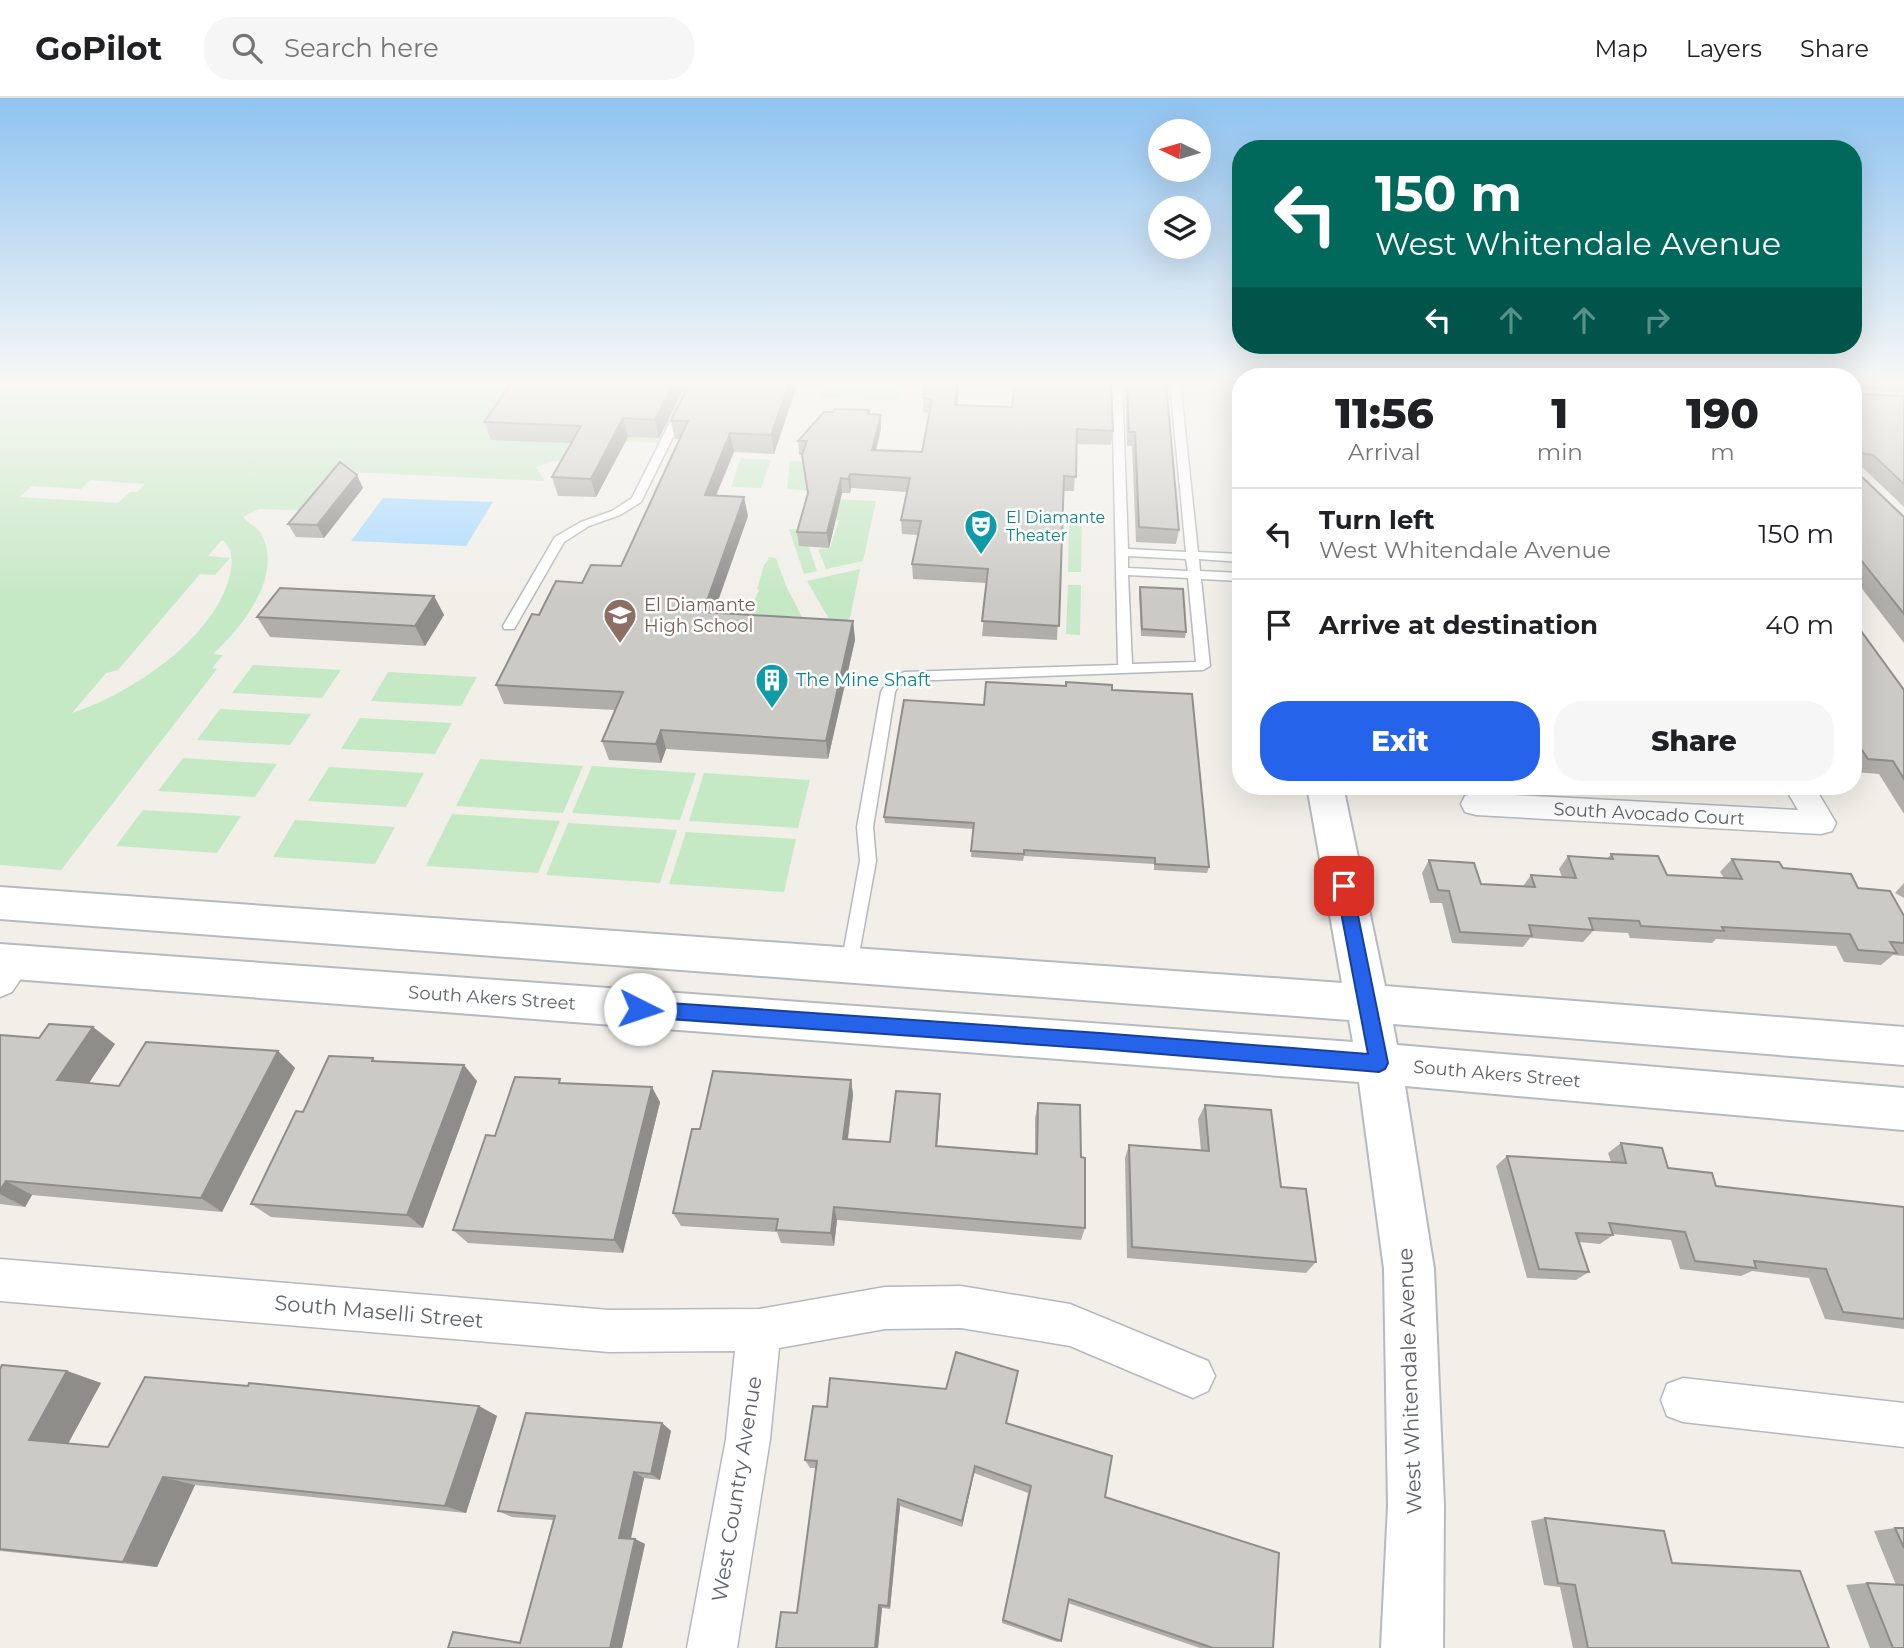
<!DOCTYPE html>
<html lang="en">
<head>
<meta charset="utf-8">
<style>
  body { margin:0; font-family:Montserrat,sans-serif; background:#f6f6f6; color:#202124; height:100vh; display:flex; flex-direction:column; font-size:26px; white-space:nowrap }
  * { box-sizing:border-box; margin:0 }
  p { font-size:23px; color:#757577 }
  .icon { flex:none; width:38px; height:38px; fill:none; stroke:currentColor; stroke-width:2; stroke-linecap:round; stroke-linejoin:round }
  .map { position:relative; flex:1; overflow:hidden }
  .details { position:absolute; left:1232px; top:270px; width:630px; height:427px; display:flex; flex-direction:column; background:#fff; border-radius:28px; box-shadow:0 7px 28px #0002 }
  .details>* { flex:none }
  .top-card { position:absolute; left:1232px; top:42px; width:630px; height:214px; border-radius:28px; box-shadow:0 7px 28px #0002; background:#00695c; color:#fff; overflow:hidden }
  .needle { width:46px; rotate:275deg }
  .tools { position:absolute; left:1148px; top:21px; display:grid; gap:14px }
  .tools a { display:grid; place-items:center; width:63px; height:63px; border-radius:50%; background:#fff; box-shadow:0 7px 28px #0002; font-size:35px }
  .pin { position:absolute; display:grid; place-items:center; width:60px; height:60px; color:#fff; margin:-30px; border-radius:14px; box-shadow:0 4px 10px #0006 }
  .me { position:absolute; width:77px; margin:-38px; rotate:94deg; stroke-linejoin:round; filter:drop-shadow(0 0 5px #0008) }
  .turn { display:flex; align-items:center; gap:24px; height:147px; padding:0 28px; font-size:32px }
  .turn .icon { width:91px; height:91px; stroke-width:2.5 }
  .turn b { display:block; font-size:49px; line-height:60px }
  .lanes { display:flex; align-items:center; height:66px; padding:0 28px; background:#0003; justify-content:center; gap:35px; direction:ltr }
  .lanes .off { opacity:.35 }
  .eta { display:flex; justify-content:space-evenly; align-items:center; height:119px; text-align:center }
  .eta b { font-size:42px; font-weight:800; line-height:49px }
  .button { display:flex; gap:14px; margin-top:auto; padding:14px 28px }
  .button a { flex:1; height:80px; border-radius:28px; background:#2563eb; color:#fff; font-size:28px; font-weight:800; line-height:80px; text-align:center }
  .button a+a { background:#f6f6f6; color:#202124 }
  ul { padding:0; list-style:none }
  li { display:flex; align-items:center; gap:21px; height:91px; padding:0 28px; border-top:2px solid #e0e0e0 }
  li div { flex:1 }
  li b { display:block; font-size:26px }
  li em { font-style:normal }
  header { display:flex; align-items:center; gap:42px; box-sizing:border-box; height:98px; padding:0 35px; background:#fff; border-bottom:2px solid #e0e0e0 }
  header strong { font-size:33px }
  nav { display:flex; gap:38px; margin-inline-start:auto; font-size:24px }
  .search { width:490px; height:63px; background:#f6f6f6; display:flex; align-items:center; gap:18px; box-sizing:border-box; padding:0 24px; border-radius:28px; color:#757577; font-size:26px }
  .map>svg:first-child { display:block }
  .green { fill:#c5e8c5; fill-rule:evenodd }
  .water { fill:#aadaff }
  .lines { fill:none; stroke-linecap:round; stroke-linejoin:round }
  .lane-casing { stroke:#b5b8bc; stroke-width:3 }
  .street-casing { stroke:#b5b8bc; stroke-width:3 }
  .secondary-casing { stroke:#b6babf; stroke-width:4 }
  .lane { fill:#fff; fill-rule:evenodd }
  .street { fill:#fff; fill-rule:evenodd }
  .secondary { fill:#fff; fill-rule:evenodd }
  .wall { fill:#afaea9 }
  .shaded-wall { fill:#8f8d8a }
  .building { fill:#cccac5; stroke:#8f8d8a; stroke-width:2 }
  .route { fill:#2563eb; stroke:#184099; stroke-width:2 }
  .labels { text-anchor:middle; stroke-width:5; stroke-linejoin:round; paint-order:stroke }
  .far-culture-label { font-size:16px; fill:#0d838f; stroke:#fff; text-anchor:start }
  .education-label { font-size:18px; fill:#785e54; stroke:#fff; text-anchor:start }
  .culture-label { font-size:18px; fill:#0d838f; stroke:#fff; text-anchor:start }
  .street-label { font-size:18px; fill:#5f6368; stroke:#fff }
  .near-street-label { font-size:21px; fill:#5f6368; stroke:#fff }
</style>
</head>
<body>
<header>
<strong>GoPilot</strong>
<div class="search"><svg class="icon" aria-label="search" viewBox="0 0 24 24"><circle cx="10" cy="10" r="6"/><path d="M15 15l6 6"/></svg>Search here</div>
<nav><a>Map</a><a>Layers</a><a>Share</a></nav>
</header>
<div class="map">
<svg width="1904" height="1550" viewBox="0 0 1904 1550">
  <rect width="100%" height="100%" fill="#f1efe8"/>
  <path class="green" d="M0,284H688L658,345L614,343L602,366L553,363L536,369L545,383L348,374L316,413L259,411L243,419C248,425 259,430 262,437C283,478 242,530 213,556L223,557L212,570L217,571L61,772L0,767ZM90,382L145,386L137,394H130L118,405L20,399L32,388L81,391ZM222,442C233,450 233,464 230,477C215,540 131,596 72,615L106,575L118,572L200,476L215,477L230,460L208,458Z
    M829,284H903L899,303L819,300Z
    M741,360L771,362L761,390L731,389Z
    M790,363L806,364L805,390L815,391L814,393L787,391Z
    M807,400L876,403L863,463L826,471L818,451L830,450L839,422L818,420Z
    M1069,416L1082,417L1081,474H1068Z
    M789,431L803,432L817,473L804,476Z
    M767,459L776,460L786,488L802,519L749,517L754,509L752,508L759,492L757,491L764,467L769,461Z
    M860,471L850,520L846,522L829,521L807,483Z
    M1068,487H1081L1080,537L1066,536Z
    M253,567L341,572L322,600L232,595Z
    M388,574L477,579L461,608L371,603Z
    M220,611L311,616L290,647L197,642Z
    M360,620L452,625L435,656L341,651Z
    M183,660L277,666L255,699L158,693Z
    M480,661L583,668L563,715L456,708Z
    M592,668L696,675L680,722L572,715Z
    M329,669L424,675L406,709L308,703Z
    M704,675L810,682L798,730L689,723Z
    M143,712L241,718L217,755L116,748Z
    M452,716L560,723L538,775L426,768Z
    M295,722L395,729L375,766L273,759Z
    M568,725L677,732L660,785L546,777Z
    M686,734L796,741L784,794L669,786Z"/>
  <path class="water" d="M383,400L493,404L466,448L351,443Z"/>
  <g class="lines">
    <defs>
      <path id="lane" d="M690,284H700L641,404L620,417L589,428L564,444L514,531H504L503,528L555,439L581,424L612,413L632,400Z
        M1112,284H1122L1128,451L1186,454L1170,284H1180L1198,454L1241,456V464L1199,461L1200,473L1241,475V483L1201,481L1210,568L1203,572L907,583L898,588L895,594L873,729L876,763L857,867L855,872L849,874L843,872L841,867L860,763L857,729L881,594L888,582L904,574L1118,567ZM1128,458L1186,461L1188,473L1128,470ZM1128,477L1188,480L1196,564L1132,566Z"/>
      <path id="street" d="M1784,688H1814L1836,725L1832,733L1821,736L1476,717L1465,714L1461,706L1465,698L1476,695L1798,712Z
        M15,850L27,854L32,864L12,894L0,899V858Z
        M0,1161L609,1212L759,1211L885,1189L961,1188L1070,1206L1208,1263L1215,1278L1208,1293L1193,1300L1070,1248L961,1230L885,1231L779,1250L770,1341L737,1550H687L726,1341L735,1253L609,1254L0,1203Z
        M1683,1280L1904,1305V1349L1683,1324L1667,1318L1661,1302L1667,1286Z"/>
      <path id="secondary" d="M1307,688H1343L1385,888L1904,929V967L1393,926L1397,947L1904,990V1032L1405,988L1434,1171L1444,1408L1443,1550H1381L1388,1408L1384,1171L1359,984L0,880V846L1353,944L1349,922L0,821V789L1342,885Z"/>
    </defs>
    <use href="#lane" class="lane-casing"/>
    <use href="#street" class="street-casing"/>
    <use href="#secondary" class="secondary-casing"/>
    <use href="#lane" class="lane"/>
    <use href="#street" class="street"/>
    <use href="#secondary" class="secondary"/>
  </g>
  <path class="wall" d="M687,284L659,340L628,339L596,399L558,398L552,379L571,345L491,342L484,324Z
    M690,284H798L774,356L734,354L716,398L748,418L714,515L853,523L855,542L828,661L666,651L661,665L609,662L602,643L615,612L504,606L496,587L539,517L582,485L621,468L680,341H675L671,323Z
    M1123,284H1166L1179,432L1176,446L1136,444L1132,348H1127L1125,284Z
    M1853,284H1904V294L1861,292L1862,296L1904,298V409L1863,370H1861V378L1904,419V545L1853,479Z
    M959,292L957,307L1113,333L1111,347L1077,346L1074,393H1064L1057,542L982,538L987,485L913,481L912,466L918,437L902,436L901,422L907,394L851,390L850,395H842L829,450L799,448L797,434L808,396L803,357H799L798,343L833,314L869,312L870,316L881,331L876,353L922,354L929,315L923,314V300Z
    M363,390L324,440L296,439L288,426Z
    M1140,489L1186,534L1185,540L1141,538L1139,495Z
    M434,498L444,517L425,548L270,539L257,519Z
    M1853,522L1904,592V716L1879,676L1855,674L1853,672Z
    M1112,592L1209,769L1207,775L1154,772V766L1024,758L1023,763L971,759L973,731L885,725L884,719L984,607Z
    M1611,756L1667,777L1724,780L1720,774L1732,761L1783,770L1858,790L1904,845V858L1893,857L1881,867L1844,864L1836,848L1716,841L1712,845L1630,840L1628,835L1593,833L1583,844L1530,840L1523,849L1452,845L1442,805H1430L1422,775L1429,762L1481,786L1523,788L1531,777L1562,779L1559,771L1568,758L1607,761Z
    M1904,785V800L1895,795Z
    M0,937L115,946L89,985L119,988L278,953L295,970L222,1114L32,1097L25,1109L0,1106Z
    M373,960L376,963L477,983L423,1130L271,1119L251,1106L303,1014Z
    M851,982L853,997L848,1041L890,1044L940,1011L937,1048L1035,1056V1020L1038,1005L1081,1059L1085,1130L1081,1142L837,1122L834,1148L781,1145L777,1134L681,1128L673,1115L700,1031Z
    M562,985L660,1004L623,1155L468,1145L453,1132L495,1038Z
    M1205,1007L1281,1089L1316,1164L1306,1175L1127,1160L1125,1060L1129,1047L1201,1053L1198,1021Z
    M1621,1045L1668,1070L1716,1088L1904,1109V1231L1825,1221L1809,1180L1752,1173L1741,1178L1680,1171L1671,1142L1613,1136V1137L1600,1146L1579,1144L1589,1174L1576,1182L1527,1180L1496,1068L1507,1058L1611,1064L1608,1055Z
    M0,1271L67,1273L101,1285L68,1346L108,1349L479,1308L497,1318L466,1415L195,1387L157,1469L0,1453Z
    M662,1325L671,1333L660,1382L644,1380L630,1441H635L645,1446L622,1550H448L453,1534L470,1536L520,1544L553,1422L512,1419L498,1413Z
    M1006,1325L1105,1399L1273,1550H1200L1068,1505L1061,1543L1057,1544L1002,1525L1028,1395L974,1375L962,1429L900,1408L890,1511L882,1510L878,1550H776L797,1515L816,1370H810L805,1362Z
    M1545,1420L1672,1465L1829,1550H1573L1560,1489L1544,1487L1531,1423Z
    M1895,1430H1904V1550H1870L1846,1487L1867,1485L1896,1487L1874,1433Z"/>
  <path class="shaded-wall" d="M674,284H687L659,340L655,322Z
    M790,284H798L774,356L771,337Z
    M958,284L959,292L955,321V307Z
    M881,317V331L872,367V352Z
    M623,320L628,339L596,399L591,381Z
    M730,335L734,354L708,416L705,397Z
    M850,376L851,390L850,395L848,381Z
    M357,377L363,390L324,440L317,427Z
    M841,380L842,395L829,450L827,435Z
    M744,399L748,418L707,533L703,514Z
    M434,498L444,517L425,548L415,528Z
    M853,523L855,542L828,661L826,643Z
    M661,632L666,651L661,665L656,646Z
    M93,929L115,946L80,998L57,982Z
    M278,953L295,970L222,1114L201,1100Z
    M464,967L477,983L423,1130L407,1117Z
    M851,982L853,997L846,1055L843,1041Z
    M652,989L660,1004L623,1155L614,1142Z
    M940,996V1011L936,1062V1048Z
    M6,1083L32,1097L25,1109L0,1096V1092Z
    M834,1109L837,1122L834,1148L831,1135Z
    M67,1273L101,1285L65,1351L29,1342Z
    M479,1308L497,1318L466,1415L445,1408Z
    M662,1325L671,1333L660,1382L651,1376Z
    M975,1368L974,1375L962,1429V1423Z
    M634,1374L644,1380L630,1445L619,1440Z
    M163,1379L195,1387L157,1469L123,1464Z
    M898,1401L900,1408L890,1511L888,1508Z
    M635,1441L645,1446L622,1550H610Z
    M879,1507L882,1510L878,1550H875Z"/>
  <path class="building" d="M512,284H674L655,322L623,320L591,381L552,379L581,328L484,324Z
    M690,284H790L771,337L730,335L705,397L744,399L703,514L853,523L826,643L661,632L656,646L602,643L623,594L496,587L532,516L539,517L556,483L582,485L591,467L621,468L688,323H671Z
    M926,284H958L955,307L1012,309L1015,284H1111L1113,333L1077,331L1076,379L1064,378L1059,528L982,523L988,471L912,466L921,423L901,422L910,380L850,376L848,381L841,380L827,435L797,434L808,395L802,357L807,343H798L824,314H833L834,311L869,312L868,316L881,317L872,352L922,354L932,301L923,300Z
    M1127,284H1166L1179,432L1139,429L1135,334H1129Z
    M1853,284H1860L1862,296L1904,298V386L1873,357L1861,355V378L1904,419V516L1853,452V321L1855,322L1853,319Z
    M340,364L357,377L317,427L288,426Z
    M1140,489L1183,491L1186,534L1142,531Z
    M280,490L434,498L415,528L257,519Z
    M1853,522L1904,592V681L1893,663L1868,661L1853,639Z
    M986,584L1066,588V584L1112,587V592L1192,596L1209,769L1155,766V760L1024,752V756L971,753L974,725L884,719L904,602L984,607Z
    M1611,756L1658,758L1667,777L1742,781L1732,761L1779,764L1783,770L1851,776L1858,790L1890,793L1904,818V845L1890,844L1897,855L1858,852L1850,836L1722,829L1724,833L1641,828L1639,823L1589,820L1593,832L1529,827L1532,838L1460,834L1449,793L1438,792L1429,762L1474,765L1481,786L1535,789L1531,777L1576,780L1568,758L1613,761Z
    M49,926L93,929L57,982L119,988L146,944L278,953L201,1100L6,1083L0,1092V937L39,940Z
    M329,958L373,960L372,963L464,967L407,1117L251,1106L296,1013L303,1014Z
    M713,973L851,982L843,1041L890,1044L896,993L940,996L936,1048L1037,1056L1038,1005L1080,1007L1081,1059L1085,1060V1130L834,1109L831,1135L776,1132L778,1121L673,1115L692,1031H700Z
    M515,979L560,981L559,985L652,989L614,1142L453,1132L486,1037L495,1038Z
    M1205,1007L1271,1012L1281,1089L1306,1091L1316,1164L1132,1149L1129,1047L1209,1053Z
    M1621,1045L1662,1050L1668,1070L1712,1075L1716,1088L1904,1109V1221L1843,1214L1826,1171L1754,1163L1756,1170L1695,1163L1685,1134L1609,1125L1613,1137L1576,1135L1589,1174L1539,1171L1507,1058L1626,1065Z
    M956,1254L1018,1273L1006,1325L1112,1358L1105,1399L1279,1455L1273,1550H1213L1069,1501L1061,1543L1003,1522L1031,1388L975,1368L962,1423L898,1401L888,1508L879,1507L875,1550H776L781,1514L797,1515L817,1363L805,1362L813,1308L827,1309L830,1280L946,1291Z
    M2,1267L67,1273L29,1342L108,1349L145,1279L248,1288L249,1285L479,1308L445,1408L163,1379L123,1464L0,1451V1271Z
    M526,1315L662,1325L651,1376L634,1374L619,1440L635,1441L610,1550H448L453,1534L520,1545L555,1418L498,1413Z
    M1545,1420L1664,1433L1672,1465L1800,1473L1829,1550H1588L1575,1487L1558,1485Z
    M1895,1430H1904V1450Z
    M1867,1485L1904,1487V1550H1893Z"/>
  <linearGradient id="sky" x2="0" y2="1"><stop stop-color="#8fc3f1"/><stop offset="0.57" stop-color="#f9f8f5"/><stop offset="1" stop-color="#f9f8f5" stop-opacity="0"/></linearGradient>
  <rect width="1904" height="501" fill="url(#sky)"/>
  <path class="route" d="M1344,781L1352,788L1388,965L1385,971L1379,974L1100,951L640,919L634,916L632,911L634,906L640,903L1100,935L1368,956L1336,788Z"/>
  <defs>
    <symbol id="theatre-pin" viewBox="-11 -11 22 30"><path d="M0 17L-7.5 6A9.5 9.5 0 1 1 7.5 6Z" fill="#0f9aa8" stroke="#fff"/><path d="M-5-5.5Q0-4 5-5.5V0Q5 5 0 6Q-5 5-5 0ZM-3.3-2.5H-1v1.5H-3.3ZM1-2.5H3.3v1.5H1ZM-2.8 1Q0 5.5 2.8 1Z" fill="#fff"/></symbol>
    <symbol id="school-pin" viewBox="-11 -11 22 30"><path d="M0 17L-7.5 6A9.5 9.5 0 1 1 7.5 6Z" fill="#8d6e63" stroke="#fff"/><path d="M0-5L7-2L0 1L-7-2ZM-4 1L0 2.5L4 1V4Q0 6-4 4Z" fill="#fff"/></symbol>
    <symbol id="building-pin" viewBox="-11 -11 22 30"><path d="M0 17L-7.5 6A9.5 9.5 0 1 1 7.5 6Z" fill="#0f9aa8" stroke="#fff"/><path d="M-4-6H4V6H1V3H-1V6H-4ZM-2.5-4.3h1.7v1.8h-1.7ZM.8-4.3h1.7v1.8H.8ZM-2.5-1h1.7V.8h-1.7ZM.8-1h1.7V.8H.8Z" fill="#fff"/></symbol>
  </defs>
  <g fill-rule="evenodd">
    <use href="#theatre-pin" x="962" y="409" width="38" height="52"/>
    <use href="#school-pin" x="601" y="498" width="38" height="52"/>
    <use href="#building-pin" x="753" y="563" width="38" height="52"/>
  </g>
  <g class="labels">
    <g class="far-culture-label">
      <text x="1006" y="425">El Diamante<tspan x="1006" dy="18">Theater</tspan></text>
    </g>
    <g class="education-label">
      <text x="644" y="513">El Diamante<tspan x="644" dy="21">High School</tspan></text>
    </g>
    <g class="culture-label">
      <text x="796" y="588">The Mine Shaft</text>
    </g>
    <g class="street-label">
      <text transform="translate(1649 716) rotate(3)" y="6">South Avocado Court</text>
      <text transform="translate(492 900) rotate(4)" y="6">South Akers Street</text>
      <text transform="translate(1497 976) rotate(5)" y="6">South Akers Street</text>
    </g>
    <g class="near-street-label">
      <text transform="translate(379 1214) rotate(5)" y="7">South Maselli Street</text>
      <text transform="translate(1410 1283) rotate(-92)" y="7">West Whitendale Avenue</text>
      <text transform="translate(737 1391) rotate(-81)" y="7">West Country Avenue</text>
    </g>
  </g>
</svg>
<div class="tools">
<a><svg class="needle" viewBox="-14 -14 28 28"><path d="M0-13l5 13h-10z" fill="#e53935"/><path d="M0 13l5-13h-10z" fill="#757577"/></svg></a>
<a><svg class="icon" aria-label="layers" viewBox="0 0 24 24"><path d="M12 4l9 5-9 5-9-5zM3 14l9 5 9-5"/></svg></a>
</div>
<div class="pin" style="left:1344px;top:788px;background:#d93025"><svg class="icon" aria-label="arrive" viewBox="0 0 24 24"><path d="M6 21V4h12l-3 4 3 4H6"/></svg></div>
<svg class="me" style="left:640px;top:911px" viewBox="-20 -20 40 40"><circle r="19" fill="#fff"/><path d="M0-13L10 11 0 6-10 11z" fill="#2563eb"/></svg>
<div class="top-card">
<div class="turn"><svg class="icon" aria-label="left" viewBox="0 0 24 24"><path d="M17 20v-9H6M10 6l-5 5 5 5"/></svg><div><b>150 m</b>West Whitendale Avenue</div></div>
<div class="lanes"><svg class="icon" aria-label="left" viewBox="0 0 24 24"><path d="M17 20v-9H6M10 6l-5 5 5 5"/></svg><svg class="icon off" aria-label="ahead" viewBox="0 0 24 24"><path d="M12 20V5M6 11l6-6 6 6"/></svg><svg class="icon off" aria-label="ahead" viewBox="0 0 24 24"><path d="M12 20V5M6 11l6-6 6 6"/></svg><svg class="icon off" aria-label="right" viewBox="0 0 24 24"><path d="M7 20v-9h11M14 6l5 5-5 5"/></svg></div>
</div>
<section class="details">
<div class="eta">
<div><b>11:56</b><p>Arrival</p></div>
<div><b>1</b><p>min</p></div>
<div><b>190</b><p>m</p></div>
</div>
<ul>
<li><svg class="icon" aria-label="left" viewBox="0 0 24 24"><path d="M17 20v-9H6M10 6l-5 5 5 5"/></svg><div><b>Turn left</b><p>West Whitendale Avenue</p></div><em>150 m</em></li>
<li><svg class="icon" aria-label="arrive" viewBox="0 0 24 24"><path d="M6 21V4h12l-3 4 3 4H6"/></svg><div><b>Arrive at destination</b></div><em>40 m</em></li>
</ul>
<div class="button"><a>Exit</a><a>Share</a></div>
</section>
</div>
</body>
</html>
